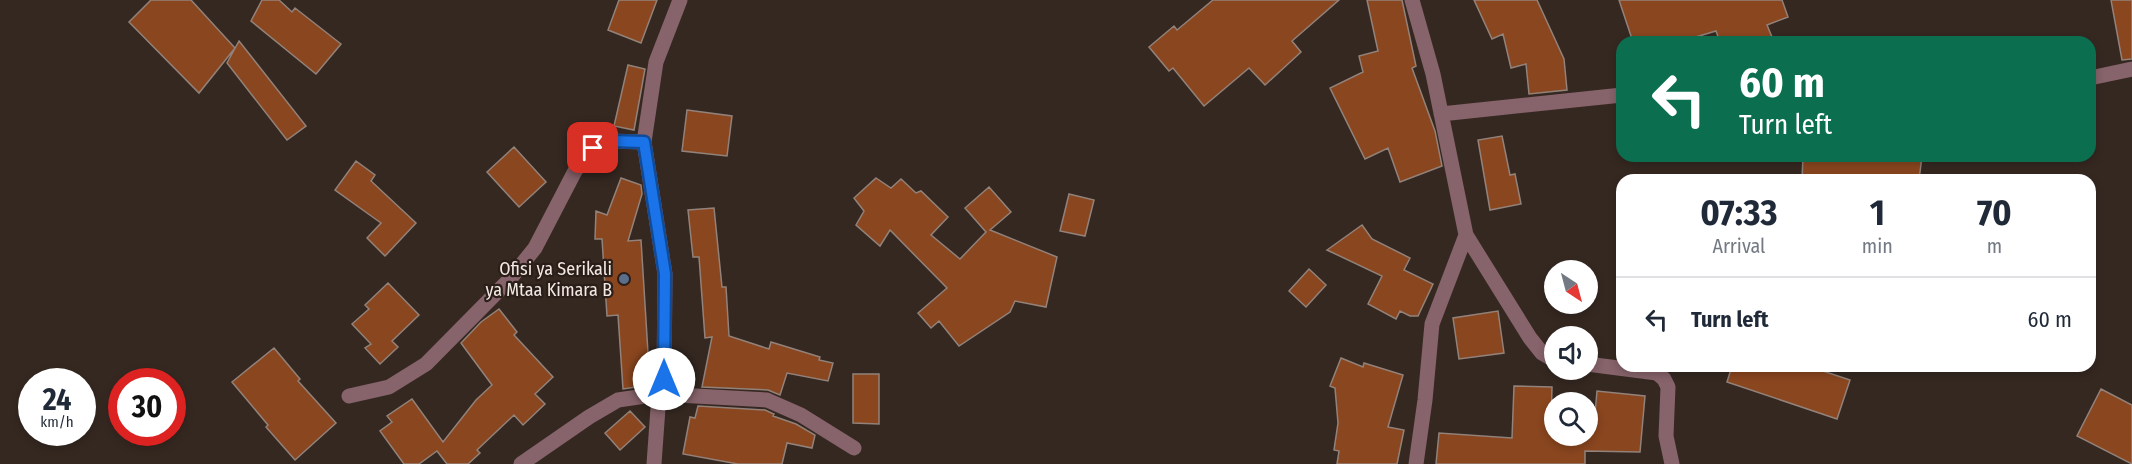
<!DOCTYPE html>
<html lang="en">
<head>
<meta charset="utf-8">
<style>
  body { margin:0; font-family:"Fira Sans Condensed",sans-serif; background:#f6f6f7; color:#1f2937; height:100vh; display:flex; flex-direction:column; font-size:22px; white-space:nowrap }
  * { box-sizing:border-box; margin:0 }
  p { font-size:20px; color:#747a83 }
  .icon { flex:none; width:33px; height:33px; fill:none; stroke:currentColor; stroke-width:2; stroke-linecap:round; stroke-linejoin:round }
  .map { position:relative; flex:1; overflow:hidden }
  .sheet { position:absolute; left:1616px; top:174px; width:480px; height:198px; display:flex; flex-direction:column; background:#fff; border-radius:18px; box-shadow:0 3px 9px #0003 }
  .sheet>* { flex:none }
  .banner { position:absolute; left:1616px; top:36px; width:480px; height:126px; border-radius:18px; box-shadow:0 3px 9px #0003; background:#0b6e4f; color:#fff; overflow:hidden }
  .needle { width:39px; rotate:144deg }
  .fabs { position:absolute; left:1544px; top:260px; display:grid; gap:12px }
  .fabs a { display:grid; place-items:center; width:54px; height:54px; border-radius:50%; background:#fff; box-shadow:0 3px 9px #0003; font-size:30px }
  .speed { position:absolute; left:18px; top:368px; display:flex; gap:12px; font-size:30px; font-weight:700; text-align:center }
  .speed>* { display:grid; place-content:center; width:78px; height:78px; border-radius:50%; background:#fff; box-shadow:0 3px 9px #0003; line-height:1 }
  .speed small { font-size:15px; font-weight:400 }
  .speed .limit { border:9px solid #d22; background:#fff; color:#111 }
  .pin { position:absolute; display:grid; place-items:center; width:51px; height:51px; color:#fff; margin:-26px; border-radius:12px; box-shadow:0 3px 9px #0006 }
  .me { position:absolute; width:66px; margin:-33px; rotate:0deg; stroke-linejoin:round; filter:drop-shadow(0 0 4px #0008) }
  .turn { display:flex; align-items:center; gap:21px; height:126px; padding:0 24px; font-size:27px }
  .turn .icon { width:78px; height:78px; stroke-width:2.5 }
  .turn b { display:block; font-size:42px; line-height:51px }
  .eta { display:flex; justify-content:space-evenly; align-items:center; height:102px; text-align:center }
  .eta b { font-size:36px; font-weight:700; line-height:42px }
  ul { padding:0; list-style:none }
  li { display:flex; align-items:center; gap:18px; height:84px; padding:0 24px; border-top:2px solid #e0e1e3 }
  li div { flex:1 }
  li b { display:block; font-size:22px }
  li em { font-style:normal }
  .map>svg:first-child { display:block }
  .building { fill:#8a461f; stroke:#92827a; stroke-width:1.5 }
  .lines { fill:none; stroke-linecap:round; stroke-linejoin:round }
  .street { stroke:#87636b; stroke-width:15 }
  .route-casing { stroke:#114b97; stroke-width:15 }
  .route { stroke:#1a73e8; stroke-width:10 }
  .service-dot { fill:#5c6f8a; stroke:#2b1e18; stroke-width:2 }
  .labels { text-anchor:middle; stroke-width:4.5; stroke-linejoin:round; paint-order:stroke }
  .poi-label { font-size:18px; fill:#f2e9e4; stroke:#2b1e18; text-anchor:end }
</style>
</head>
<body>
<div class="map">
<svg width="2132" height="464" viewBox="0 0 2132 464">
  <rect width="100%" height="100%" fill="#352821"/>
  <path class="building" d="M151,0H191L235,48L199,93L129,22Z
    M262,0H279L292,12L295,8L341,44L316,74L251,21Z
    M619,0H657L641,43L608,30Z
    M1213,0H1339L1292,41L1301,52L1265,85L1249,68L1204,106L1173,68L1169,71L1149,47L1174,26L1177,30Z
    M1367,0H1402L1416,66L1412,68L1435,131L1442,166L1400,182L1388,148L1365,159L1330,88L1363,72L1359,56L1378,51Z
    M1474,0H1537L1564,59L1567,90L1529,94L1526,64L1511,68L1503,34L1492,39Z
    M1619,0H1782L1788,17L1767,25L1772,37L1758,42H1720L1716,31L1679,42H1633Z
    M2111,0H2132V59L2122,60Z
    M239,41L306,126L287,140L227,63Z
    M628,65L645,69L634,130L614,126Z
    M687,110L732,116L727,156L682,151Z
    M1502,136L1510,175L1515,174L1521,204L1490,210L1478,140Z
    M514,147L546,182L519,207L487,172Z
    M1803,156H1922L1919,180H1802Z
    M356,161L375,175L371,181L416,223L385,256L367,238L381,223L335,190Z
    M621,178L641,185L642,194L628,241L641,240L650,385L623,389L618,315L607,316L602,239H595L596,211L607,215Z
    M876,178L891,188L901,179L916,193L921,191L948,217L931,235L960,259L986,232L965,208L989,187L1011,212L990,230L1057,257L1046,307L1015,301L1010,312L959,346L939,321L931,328L918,313L947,288L890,230L880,246L856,225L864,211L854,198Z
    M1069,194L1094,200L1085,236L1060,231Z
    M714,208L722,287H726L729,336L769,349L771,342L820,357L819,360L833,363L828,381L787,373L780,395L768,390L702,387L712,337L705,338L699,257H693L688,210Z
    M1362,225L1372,239L1410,258L1404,270L1433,284L1418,316H1410L1400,311L1396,319L1368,304L1382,276L1327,250Z
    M1309,269L1326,285L1306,307L1289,291Z
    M388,283L419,315L392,341L398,347L380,364L365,348L371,344L352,324L369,309L365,305Z
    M499,309L517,332L514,335L553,377L535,394L545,404L523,425L514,415L477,450L480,453L468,464H447L437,451L419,464H404L380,431L392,422L387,416L412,399L443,442L476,400L492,385L461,343L481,322Z
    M1498,311L1504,353L1459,359L1453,318Z
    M274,348L300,379L298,381L336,423L295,460L266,427L268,425L232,382Z
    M1341,358L1363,367L1364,363L1403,375L1388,427L1404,430L1397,464H1337L1339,451L1334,450L1338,423L1335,388L1330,386Z
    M1732,366H1808L1850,380L1837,419L1727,382Z
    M853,374H879V424L853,423Z
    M1514,386L1552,387L1551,426H1554V435H1587V426L1594,425L1597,391L1645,396L1640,452L1585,451V464H1436L1439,433L1512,438Z
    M2101,389L2132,405V464L2077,436Z
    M698,406L765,410L774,414L773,416L796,424L815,435L812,448L787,443L782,464H738L683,454L690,417L695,418Z
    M630,411L645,427L620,450L605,433Z"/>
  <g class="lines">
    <path class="street" d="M1412,0L1433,74L1466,235L1530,338L1542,353L1554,360
      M2090,78L2132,69
      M1441,114L1622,95
      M1587,364L1657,373L1664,379L1668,387L1666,436L1672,464
      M349,396L389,387L426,364L510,279L535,248L575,171L593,148L609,141L644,142
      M521,464L589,417L618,400L659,394L767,400L801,415L854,448
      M654,464L659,394L664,379L665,274L644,142L656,62L680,0
      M1416,464L1425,400L1432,324L1466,235"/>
  </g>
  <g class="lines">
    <defs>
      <path id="route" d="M593,148L609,141L644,142L665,274L664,379"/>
    </defs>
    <use href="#route" class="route-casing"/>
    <use href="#route" class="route"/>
  </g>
  <circle class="service-dot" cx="624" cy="279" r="6"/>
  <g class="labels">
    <g class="poi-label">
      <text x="612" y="275">Ofisi ya Serikali<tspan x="612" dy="21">ya Mtaa Kimara B</tspan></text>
    </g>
  </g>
</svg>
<div class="fabs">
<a><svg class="needle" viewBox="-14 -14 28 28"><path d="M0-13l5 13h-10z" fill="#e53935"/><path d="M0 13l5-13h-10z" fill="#747a83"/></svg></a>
<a><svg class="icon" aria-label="sound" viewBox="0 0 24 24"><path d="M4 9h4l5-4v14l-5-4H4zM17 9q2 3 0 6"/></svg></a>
<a><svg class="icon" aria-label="search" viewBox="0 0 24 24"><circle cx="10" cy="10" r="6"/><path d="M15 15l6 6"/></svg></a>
</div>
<div class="speed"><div>24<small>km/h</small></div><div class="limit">30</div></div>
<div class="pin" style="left:593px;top:148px;background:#d93025"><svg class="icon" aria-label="arrive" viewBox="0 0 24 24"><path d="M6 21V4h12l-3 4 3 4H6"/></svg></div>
<svg class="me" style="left:664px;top:379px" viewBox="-20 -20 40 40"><circle r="19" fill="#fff"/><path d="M0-13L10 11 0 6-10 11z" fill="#1a73e8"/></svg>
<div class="banner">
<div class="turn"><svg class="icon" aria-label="left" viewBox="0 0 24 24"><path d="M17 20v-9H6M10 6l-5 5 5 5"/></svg><div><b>60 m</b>Turn left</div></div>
</div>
<section class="sheet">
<div class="eta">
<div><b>07:33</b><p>Arrival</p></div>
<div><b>1</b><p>min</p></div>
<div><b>70</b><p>m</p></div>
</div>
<ul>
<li><svg class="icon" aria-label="left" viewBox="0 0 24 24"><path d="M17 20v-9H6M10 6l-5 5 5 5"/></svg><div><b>Turn left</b></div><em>60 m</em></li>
</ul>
</section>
</div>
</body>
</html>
